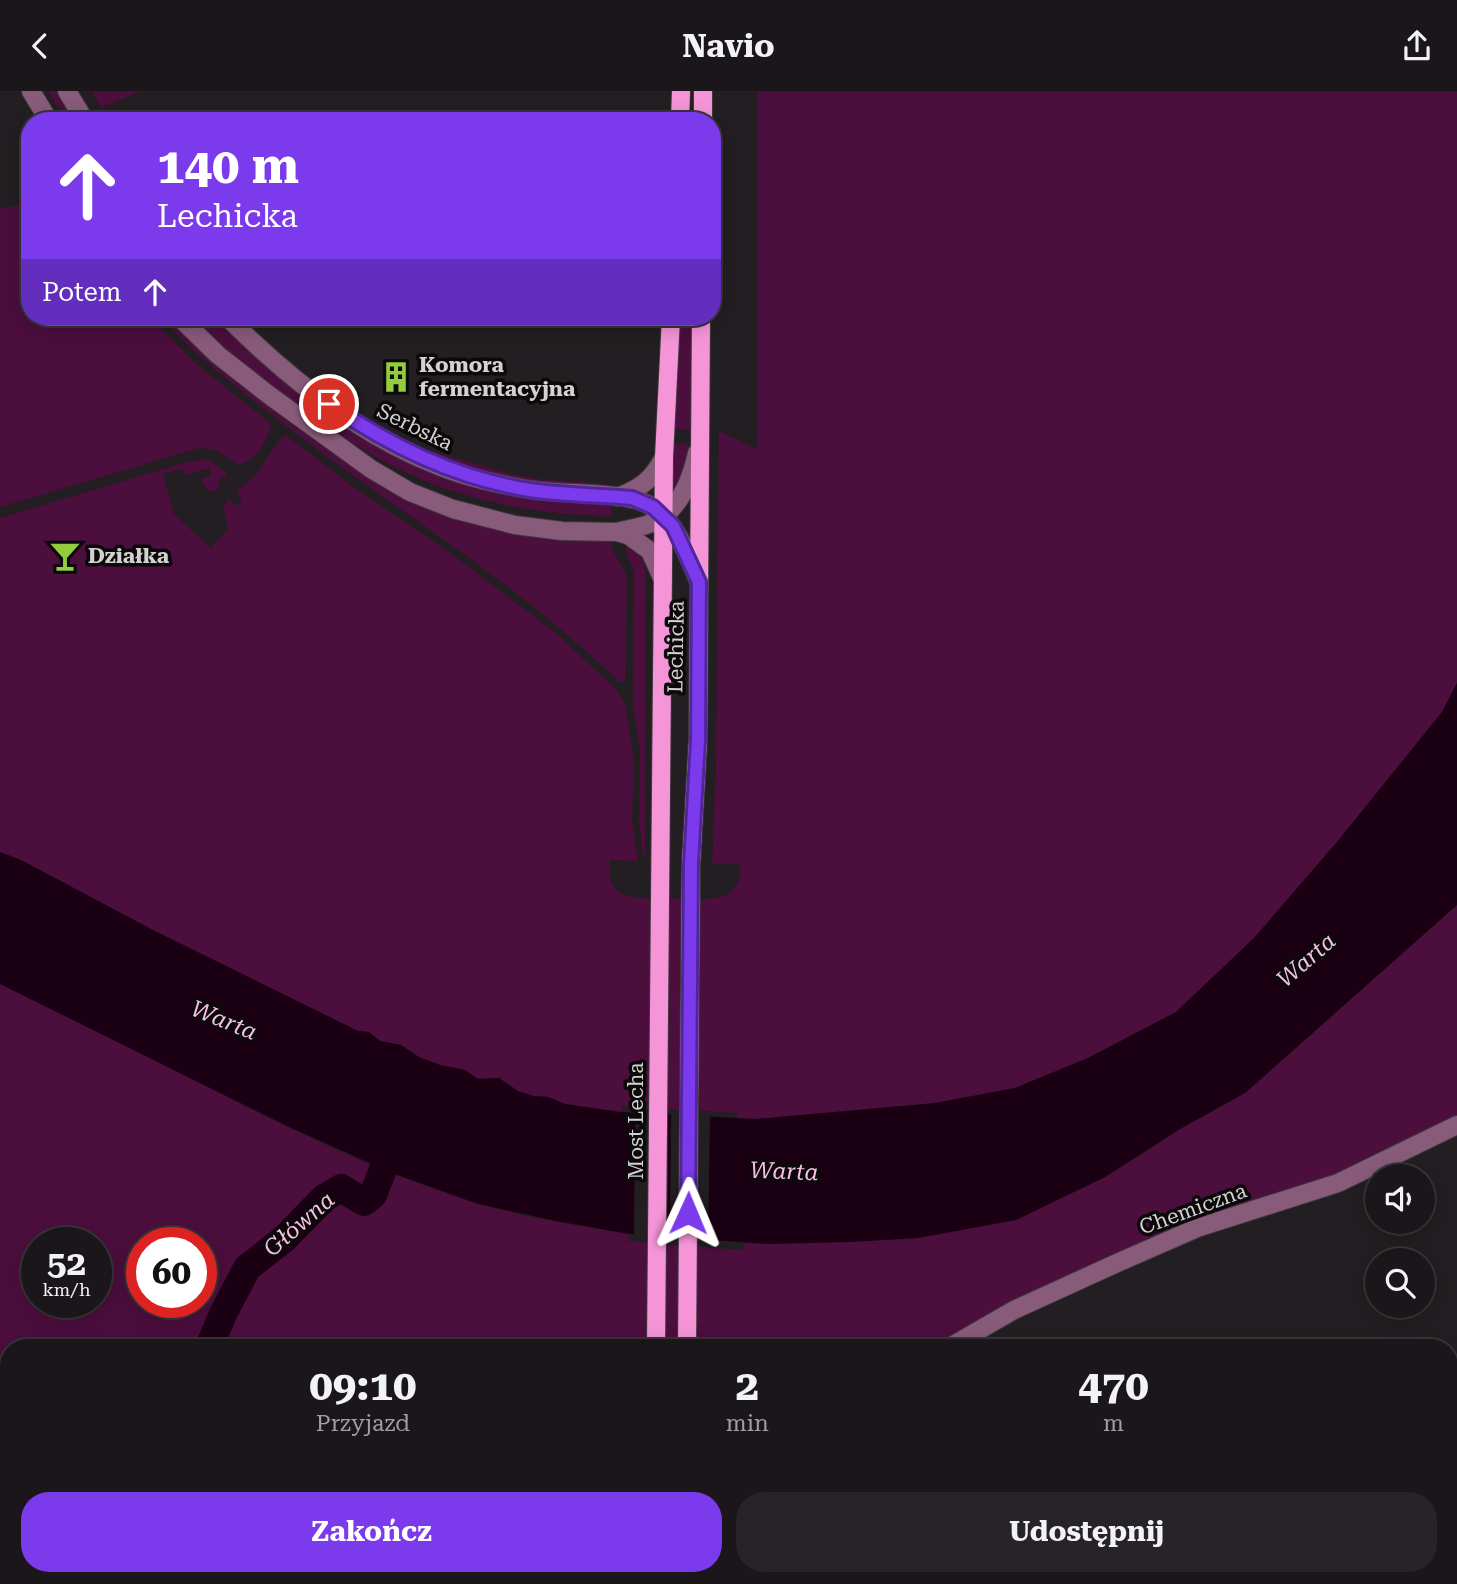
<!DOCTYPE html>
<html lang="pl">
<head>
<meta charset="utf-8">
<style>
  body { margin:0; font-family:"Roboto Serif",serif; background:#272326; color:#f1f3f6; height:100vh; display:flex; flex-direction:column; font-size:26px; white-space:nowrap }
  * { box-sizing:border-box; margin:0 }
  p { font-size:23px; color:#9f9fa2 }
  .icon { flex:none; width:38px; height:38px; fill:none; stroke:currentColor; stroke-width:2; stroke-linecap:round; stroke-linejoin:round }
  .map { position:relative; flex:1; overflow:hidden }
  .details { position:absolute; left:0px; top:1248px; width:1458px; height:247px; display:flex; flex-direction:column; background:#1a1619; border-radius:28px 28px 0 0; box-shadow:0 4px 18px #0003,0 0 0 2px #383538 }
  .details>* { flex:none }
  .banner { position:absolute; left:21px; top:21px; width:700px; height:214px; border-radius:28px; box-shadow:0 4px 18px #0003,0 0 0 2px #383538; background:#7c3aed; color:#fff; overflow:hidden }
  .tools { position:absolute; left:1365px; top:1073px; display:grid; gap:14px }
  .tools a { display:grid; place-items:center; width:70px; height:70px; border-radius:50%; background:#1a1619; box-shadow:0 4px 18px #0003,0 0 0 2px #383538; font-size:35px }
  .speed { position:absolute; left:21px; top:1136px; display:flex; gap:14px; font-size:35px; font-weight:700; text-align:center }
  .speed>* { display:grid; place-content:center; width:91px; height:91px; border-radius:50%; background:#1a1619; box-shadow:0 4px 18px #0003,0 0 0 2px #383538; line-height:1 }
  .speed small { font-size:18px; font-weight:400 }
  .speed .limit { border:10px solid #d22; background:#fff; color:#111 }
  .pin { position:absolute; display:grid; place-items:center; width:60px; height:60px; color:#fff; margin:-30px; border:4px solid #fff; border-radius:50%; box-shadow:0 2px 7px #0007 }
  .me { position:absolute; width:77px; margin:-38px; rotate:1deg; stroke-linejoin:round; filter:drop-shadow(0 0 5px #0008) }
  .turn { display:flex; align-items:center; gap:24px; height:147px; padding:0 21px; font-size:32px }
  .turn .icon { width:91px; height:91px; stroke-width:2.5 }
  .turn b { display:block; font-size:49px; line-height:60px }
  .then { display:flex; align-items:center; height:66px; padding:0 21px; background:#0003; gap:14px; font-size:26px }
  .eta { display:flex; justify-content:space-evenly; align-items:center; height:119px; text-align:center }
  .eta b { font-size:42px; font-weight:700; line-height:49px }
  .button { display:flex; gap:14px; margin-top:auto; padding:14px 21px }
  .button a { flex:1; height:80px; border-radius:28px; background:#7c3aed; color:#fff; font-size:28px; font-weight:700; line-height:80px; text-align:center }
  .button a+a { background:#272326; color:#f1f3f6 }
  header { display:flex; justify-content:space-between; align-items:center; height:91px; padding:0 21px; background:#1a1619; font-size:32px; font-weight:700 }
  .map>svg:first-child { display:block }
  .green { fill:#4b0e3d; fill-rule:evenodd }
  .water { fill:#1b0014 }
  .pier { fill:#221e21 }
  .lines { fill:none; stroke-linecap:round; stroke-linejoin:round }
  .stream { stroke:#1b0014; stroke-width:4.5 }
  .river { stroke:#1b0014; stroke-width:28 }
  .minor-casing { stroke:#3e3b3d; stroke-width:20 }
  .major-casing { stroke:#3e3b3d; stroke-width:20 }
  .minor { stroke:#895b7b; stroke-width:18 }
  .major { stroke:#f595d8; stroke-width:18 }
  .route-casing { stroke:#51269a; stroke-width:18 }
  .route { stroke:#7c3aed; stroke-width:12 }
  .labels { text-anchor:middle; stroke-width:7; stroke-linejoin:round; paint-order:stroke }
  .poi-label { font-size:21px; font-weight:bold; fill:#d4d1d3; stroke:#0b090a; text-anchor:start }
  .street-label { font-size:21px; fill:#d4d1d3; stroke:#0b090a }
  .water-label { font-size:23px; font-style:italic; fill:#f9bfe6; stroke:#0b090a }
</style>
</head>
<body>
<header><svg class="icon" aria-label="back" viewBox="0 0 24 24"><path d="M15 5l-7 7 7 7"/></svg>Navio<svg class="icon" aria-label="share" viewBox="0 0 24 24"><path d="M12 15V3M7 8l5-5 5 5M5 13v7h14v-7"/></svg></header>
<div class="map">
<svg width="1457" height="1493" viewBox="0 0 1457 1493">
  <rect width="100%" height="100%" fill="#221e21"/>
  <path class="green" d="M48,0H56L75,30H66Z
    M92,0H141L101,17Z
    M757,0H1457V592L1442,621L1337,751L1254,847L1176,921L1088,967L1015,997L936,1012L755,1028H737V1022L622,1015L621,1021L565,1013L548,1006L533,1005L518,1000L499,987L478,988L465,979L440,974L419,966L401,954L380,950L369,941L358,940L153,839L21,769L0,761V427L187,371L208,368L226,382L227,385L219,388L220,395L215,401L207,399L201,388L211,385L209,377L184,384L182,377L163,383L174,423L211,457L228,438L223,415L229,408L237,415L242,410L237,400L256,384L280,348L286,344L360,401L446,459L556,542L617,599L626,616L634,672L632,730L638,770L610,769C609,793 610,802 637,807L711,808C732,806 742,793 740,773H712L716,672L719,340L757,358Z
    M30,112V226H150L194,271L271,333C269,348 255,372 238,373L215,359L199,357L0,416V118Z
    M160,226H167L203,261L362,381L556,448L611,449V456L627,485L625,590L619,591C520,493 395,419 285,334C241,300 198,267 160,226Z
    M190,226H216L238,248L313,311L504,403L561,411L611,413V425C526,424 440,405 367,361C341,346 317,327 293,310C257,283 221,258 190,226Z
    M680,226H691V339L674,338Z
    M673,352L692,354L689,371L674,400Z
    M421,357L511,383L539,388L608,393L612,397C560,395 510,389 461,373C448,369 430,363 421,357Z
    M626,452C638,461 645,468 646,484L645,764H643L639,731L640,660L633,615L634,478L627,465Z
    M1457,814V1024L1352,1077L1283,1103L1229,1116L1176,1137L985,1226L935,1256H9V1486H627V1493H0V893C160,963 309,1062 477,1112C526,1127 578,1134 629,1143L628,1150L743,1159L744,1152L769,1153L918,1147L1016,1129L1105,1086L1180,1038L1245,1002ZM37,1152H96V1211H37ZM142,1152H201V1211H142Z"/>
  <path class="water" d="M1457,592V814L1245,1002L1180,1038L1105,1086L1016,1129L918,1147L851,1151L769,1153L629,1143L556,1130L478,1113L392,1082L289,1036L0,893V761L21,769L153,839L358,940L369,941L380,950L401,954L419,966L440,974L465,979L478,988L499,987L518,1000L533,1005L548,1006L565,1013L621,1021L755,1028L935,1012L1015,997L1088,967L1176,921L1254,847L1337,751L1442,621Z
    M9,1359V1405L0,1409V1363Z"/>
  <path class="pier" d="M635,1018L668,1020L667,1149L634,1147Z
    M671,1020L710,1023L708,1152L670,1149Z"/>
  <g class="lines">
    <path class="stream" d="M0,1426L9,1423"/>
    <path class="river" d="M209,1256L223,1223L247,1177L284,1148L324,1107L341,1097L364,1111L373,1104L383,1078L402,1046
      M215,1486L216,1493"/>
    <defs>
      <path id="minor" d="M31,0L49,30
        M67,0L85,30
        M179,226L218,264L269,304L371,378L410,401L453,418L515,434L562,440L617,441L628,444L650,460L663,489
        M227,226C287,286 358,344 439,375C466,386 497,393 526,398C557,404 624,400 647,413C677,429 686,462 699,491
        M618,406C641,397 653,388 664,366
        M617,441C632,437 652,435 664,425C683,410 692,385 697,362
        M950,1256L1014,1219L1117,1172L1197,1137L1338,1092L1457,1034
        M734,1486L736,1493"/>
      <path id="major" d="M680,30L681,0
        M703,30V0
        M656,1256L664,366L671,226
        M687,1256L691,773L698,649L701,226
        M646,1486L647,1493
        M662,1486L663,1493
        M694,1486L695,1493"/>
    </defs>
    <use href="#minor" class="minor-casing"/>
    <use href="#major" class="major-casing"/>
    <use href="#minor" class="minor"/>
    <use href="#major" class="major"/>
  </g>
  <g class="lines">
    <defs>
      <path id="route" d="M329,313C390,355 455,387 530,399C563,404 598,404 632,407L653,416L673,435L699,491L698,649L691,773L688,1122"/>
    </defs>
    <use href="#route" class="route-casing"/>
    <use href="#route" class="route"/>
  </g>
  <defs>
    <symbol id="building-bare" viewBox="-9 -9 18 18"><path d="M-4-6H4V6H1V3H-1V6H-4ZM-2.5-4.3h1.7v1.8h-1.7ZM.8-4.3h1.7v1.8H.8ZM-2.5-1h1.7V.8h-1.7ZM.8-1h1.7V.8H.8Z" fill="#93cc3d" stroke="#0b090a" stroke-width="2.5" paint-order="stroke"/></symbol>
    <symbol id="bar-bare" viewBox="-9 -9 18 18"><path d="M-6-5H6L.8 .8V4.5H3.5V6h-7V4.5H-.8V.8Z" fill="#93cc3d" stroke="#0b090a" stroke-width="2.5" paint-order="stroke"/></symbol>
  </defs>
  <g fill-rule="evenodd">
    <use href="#building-bare" x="374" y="264" width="44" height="44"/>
    <use href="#bar-bare" x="43" y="443" width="44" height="44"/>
  </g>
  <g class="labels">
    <g class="poi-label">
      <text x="419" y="281">Komora<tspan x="419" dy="24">fermentacyjna</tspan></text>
      <text x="88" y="472">Działka</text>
    </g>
    <g class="street-label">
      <text transform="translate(415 336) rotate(26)" y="7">Serbska</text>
      <text transform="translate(676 556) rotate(-89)" y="7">Lechicka</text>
      <text transform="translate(636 1030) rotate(-90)" y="7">Most Lecha</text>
      <text transform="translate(1193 1118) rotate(-20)" y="7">Chemiczna</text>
    </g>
    <g class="water-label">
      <text transform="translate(1306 869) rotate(-41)" y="8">Warta</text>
      <text transform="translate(224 929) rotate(22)" y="8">Warta</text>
      <text transform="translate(784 1080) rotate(2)" y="8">Warta</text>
      <text transform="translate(299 1133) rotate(-41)" y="8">Główna</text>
    </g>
  </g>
</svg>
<div class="tools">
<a><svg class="icon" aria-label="sound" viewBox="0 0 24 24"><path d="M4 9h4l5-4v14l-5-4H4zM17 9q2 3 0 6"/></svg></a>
<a><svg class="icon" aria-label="search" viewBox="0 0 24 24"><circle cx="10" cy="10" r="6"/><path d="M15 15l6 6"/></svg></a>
</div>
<div class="speed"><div>52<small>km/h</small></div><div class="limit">60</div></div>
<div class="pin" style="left:329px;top:313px;background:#d93025"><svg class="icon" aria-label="arrive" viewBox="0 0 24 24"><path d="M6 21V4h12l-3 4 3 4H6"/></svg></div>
<svg class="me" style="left:688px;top:1122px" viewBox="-20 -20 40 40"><path d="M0-17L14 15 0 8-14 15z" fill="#7c3aed" stroke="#fff" stroke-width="4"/></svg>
<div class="banner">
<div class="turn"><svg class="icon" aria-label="ahead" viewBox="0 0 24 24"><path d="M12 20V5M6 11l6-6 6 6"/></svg><div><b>140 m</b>Lechicka</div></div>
<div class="then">Potem<svg class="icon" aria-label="ahead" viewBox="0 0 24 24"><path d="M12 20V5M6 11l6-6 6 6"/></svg></div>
</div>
<section class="details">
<div class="eta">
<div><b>09:10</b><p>Przyjazd</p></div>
<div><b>2</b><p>min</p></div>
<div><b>470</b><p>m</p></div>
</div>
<div class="button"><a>Zakończ</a><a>Udostępnij</a></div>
</section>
</div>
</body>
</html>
